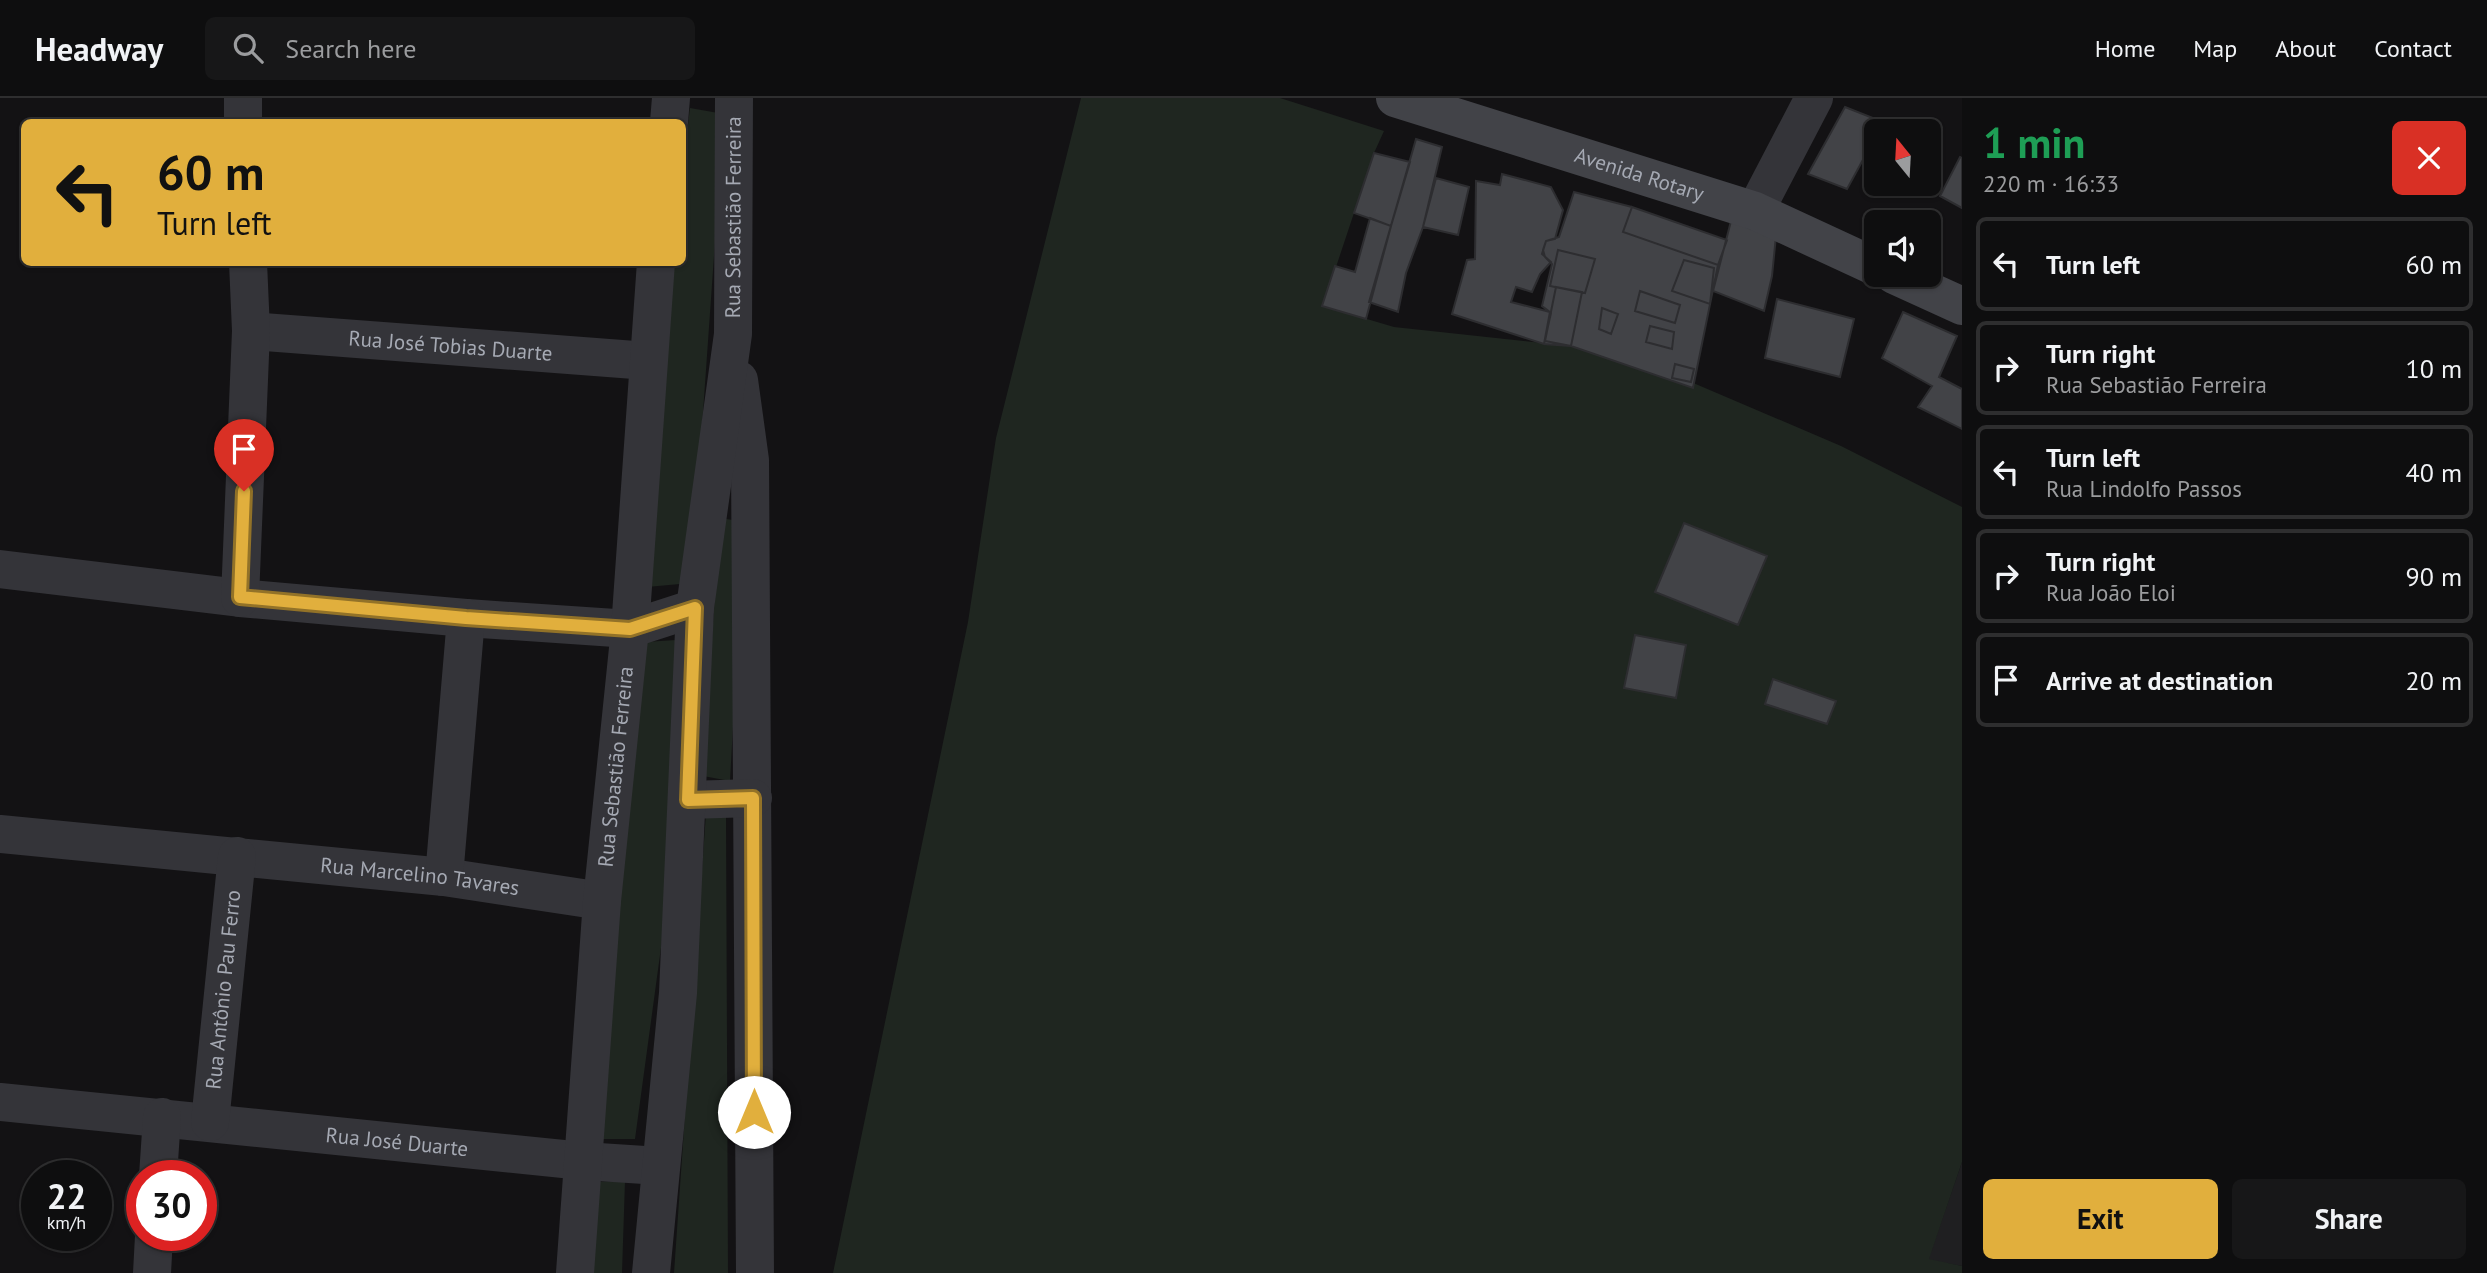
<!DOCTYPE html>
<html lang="en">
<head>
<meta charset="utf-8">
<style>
  body { margin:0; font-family:"PT Sans",sans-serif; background:#171718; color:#f1f3f6; height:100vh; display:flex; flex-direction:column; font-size:26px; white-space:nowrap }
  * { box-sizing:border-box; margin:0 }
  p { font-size:23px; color:#9b9c9e }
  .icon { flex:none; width:38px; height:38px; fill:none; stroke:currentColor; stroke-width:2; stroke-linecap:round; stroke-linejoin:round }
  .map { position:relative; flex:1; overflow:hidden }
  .panel { display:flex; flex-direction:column; background:#0e0e0f; width:525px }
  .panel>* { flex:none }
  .hud { position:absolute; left:21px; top:21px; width:665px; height:147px; border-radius:10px; box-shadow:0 2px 5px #0004,0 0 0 2px #2e2e2f; background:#e1af3d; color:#111; overflow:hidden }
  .needle { width:46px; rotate:342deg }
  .tools { position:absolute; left:1864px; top:21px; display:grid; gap:14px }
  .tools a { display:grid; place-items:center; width:77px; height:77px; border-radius:10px; background:#0e0e0f; box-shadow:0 2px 5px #0004,0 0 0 2px #2e2e2f; font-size:35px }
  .speed { position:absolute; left:21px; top:1062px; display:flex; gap:14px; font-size:35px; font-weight:700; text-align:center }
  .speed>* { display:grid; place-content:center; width:91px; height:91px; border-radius:50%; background:#0e0e0f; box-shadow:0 2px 5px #0004,0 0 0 2px #2e2e2f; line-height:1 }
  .speed small { font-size:18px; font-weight:400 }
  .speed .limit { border:10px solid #d22; background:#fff; color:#111 }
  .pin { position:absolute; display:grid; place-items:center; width:60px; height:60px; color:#fff; margin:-72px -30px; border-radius:50% 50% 50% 0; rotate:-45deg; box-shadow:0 0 7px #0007 }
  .pin .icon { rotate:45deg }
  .me { position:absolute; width:77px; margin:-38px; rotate:0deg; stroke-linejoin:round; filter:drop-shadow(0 0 5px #0008) }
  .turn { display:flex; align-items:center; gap:24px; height:147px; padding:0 21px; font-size:32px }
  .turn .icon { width:91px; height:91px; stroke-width:2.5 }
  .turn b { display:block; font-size:49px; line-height:60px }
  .round { display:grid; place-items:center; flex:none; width:74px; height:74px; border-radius:10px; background:#171718 }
  .head { display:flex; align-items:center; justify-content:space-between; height:119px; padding:0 21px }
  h1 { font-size:42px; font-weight:700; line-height:52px; color:#1e9e55 }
  .action { display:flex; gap:14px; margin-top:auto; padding:14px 21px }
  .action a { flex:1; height:80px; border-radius:10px; background:#e1af3d; color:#111; font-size:28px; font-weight:700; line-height:80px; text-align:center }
  .action a+a { background:#171718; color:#f1f3f6 }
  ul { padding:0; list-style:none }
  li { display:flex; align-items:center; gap:21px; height:94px; margin:0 14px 10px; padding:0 7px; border:4px solid #2e2e2f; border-radius:10px }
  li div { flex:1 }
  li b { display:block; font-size:26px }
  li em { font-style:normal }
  header { display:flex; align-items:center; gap:42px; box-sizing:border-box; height:98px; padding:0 35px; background:#0e0e0f; border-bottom:2px solid #2e2e2f }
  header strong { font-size:33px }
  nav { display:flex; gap:38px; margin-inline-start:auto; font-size:24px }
  .search { width:490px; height:63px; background:#171718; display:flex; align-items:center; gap:18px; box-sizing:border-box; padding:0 24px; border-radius:10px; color:#9b9c9e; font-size:26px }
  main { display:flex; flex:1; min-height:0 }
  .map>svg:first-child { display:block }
  .built { fill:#1f1f21 }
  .green { fill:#1f2620 }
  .building { fill:#424347; stroke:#2d2d30; stroke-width:2 }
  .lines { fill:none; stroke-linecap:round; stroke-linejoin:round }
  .street { stroke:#343439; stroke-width:38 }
  .secondary { stroke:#424348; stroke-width:38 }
  .route-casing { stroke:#927228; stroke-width:18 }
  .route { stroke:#e1af3d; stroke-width:12 }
  .labels { text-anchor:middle; stroke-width:7; stroke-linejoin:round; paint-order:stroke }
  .street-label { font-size:21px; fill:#a5a9b3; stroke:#0e0e0f }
</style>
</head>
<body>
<header>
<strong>Headway</strong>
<div class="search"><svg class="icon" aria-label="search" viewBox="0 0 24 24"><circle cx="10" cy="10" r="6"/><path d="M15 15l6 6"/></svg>Search here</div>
<nav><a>Home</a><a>Map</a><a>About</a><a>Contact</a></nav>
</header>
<main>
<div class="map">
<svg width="1962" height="1175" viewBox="0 0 1962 1175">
  <rect width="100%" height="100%" fill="#131214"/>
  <path class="built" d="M1962,1064V1168L1928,1162Z"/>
  <path class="green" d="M1081,0H1280L1384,33L1374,55L1323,208L1394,229L1571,248L1691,284L1841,348L1962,409V1064L1929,1161L1962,1168V1175H833L968,524L996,340Z
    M690,10L724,16L691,485L647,489L673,165L682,164V75Z
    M720,420L739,423L738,538L730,683L703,678Z
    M676,542L671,776L635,1041H597L645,544Z
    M706,715L726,716L728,1175H674Z
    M625,1083L622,1175H587L590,1084Z"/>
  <path class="building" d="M1845,9L1883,24L1878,33H1876V38L1847,91L1808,76Z
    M1416,41L1442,49L1423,129L1406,175L1398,214L1369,204Z
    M1374,55L1410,64L1391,128L1354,115Z
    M1960,59L1962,60V110L1940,98Z
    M1502,76L1551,89L1563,112L1555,141L1546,143L1542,156L1551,164L1540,176L1532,194L1516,189L1511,204L1550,214L1544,246L1452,216L1467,162L1475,161L1476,83L1500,87Z
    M1436,80L1469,89L1458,137L1423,129Z
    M1574,94L1632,109L1727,142L1718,167L1693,290L1571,248L1544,246L1551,215L1542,208L1552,166L1545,159L1543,152L1546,143L1559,139Z
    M1632,109L1727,142L1718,167L1623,134Z
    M1370,120L1391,128L1366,221L1322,208L1335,168L1355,174Z
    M1731,123L1776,138L1772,178L1764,213L1713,193Z
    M1558,152L1595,161L1585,195L1550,188Z
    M1684,162L1714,170L1710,206L1672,193Z
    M1556,189L1582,194L1571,248L1545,243Z
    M1640,193L1680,207L1675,225L1635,213Z
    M1777,201L1854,221L1840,279L1765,260Z
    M1602,210L1618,216L1611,236L1599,231Z
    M1903,214L1957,238L1939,279L1962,291V331L1918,309L1932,288L1882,260Z
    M1650,228L1674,234L1672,251L1646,244Z
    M1675,266L1694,271L1691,284L1672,280Z
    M1684,425L1767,458L1738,527L1655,494Z
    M1635,537L1686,547L1676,600L1624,590Z
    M1773,581L1836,603L1827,626L1765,606Z"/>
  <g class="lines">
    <g class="street">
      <path d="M243,0V24"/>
      <path d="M669,24L671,0"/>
      <path d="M1755,113L1814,0"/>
      <path id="s1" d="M251,233L648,263"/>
      <path d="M739,282L750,362L755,1175"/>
      <path d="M0,471L240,500L466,520L630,531L695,510"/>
      <path d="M240,500L251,233L248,164"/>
      <path d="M688,702L753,700"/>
      <path id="s2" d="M0,736L444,779L602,803"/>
      <path d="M444,779L466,520"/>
      <path id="s3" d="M0,1004L583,1063L660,1068"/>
      <path id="s4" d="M210,1024L237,758"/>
      <path d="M158,1078L162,1019"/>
      <path d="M152,1175L154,1138"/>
      <path id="s5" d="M575,1175L602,803L630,531L656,164"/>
      <path id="s6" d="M651,1175L678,895L695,510L733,236L734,0"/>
    </g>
    <g class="secondary">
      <path id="s7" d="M1395,0L1755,113L1876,169"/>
      <path d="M1894,177L1962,208"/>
    </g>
  </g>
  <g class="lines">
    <defs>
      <path id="route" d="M244,393L240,499L466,520L630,531L695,510L688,702L753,700L754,1014"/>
    </defs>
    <use href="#route" class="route-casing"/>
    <use href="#route" class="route"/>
  </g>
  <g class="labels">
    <g class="street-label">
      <text dy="7" stroke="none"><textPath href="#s7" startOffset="256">Avenida Rotary</textPath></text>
      <text dy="7" stroke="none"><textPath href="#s6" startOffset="1060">Rua Sebastião Ferreira</textPath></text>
      <text dy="7" stroke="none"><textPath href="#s1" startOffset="200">Rua José Tobias Duarte</textPath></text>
      <text dy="7" stroke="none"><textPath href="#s5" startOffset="508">Rua Sebastião Ferreira</textPath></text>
      <text dy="7" stroke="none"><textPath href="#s2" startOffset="422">Rua Marcelino Tavares</textPath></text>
      <text dy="7" stroke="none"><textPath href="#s4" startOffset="133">Rua Antônio Pau Ferro</textPath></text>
      <text dy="7" stroke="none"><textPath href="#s3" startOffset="399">Rua José Duarte</textPath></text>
    </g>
  </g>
</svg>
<div class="tools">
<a><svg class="needle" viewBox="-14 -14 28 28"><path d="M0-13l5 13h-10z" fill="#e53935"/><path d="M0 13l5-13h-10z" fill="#9b9c9e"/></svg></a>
<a><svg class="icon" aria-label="sound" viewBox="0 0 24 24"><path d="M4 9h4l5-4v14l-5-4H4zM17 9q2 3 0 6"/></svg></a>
</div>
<div class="speed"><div>22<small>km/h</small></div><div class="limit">30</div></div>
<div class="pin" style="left:244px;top:393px;background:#d93025"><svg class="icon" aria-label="arrive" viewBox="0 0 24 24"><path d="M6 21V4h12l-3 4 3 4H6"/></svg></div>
<svg class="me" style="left:754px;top:1014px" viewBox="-20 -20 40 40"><circle r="19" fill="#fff"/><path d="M0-13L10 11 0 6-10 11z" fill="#e1af3d"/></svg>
<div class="hud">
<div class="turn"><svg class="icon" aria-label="left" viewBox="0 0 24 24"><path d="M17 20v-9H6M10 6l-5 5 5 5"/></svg><div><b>60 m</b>Turn left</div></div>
</div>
</div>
<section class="panel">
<div class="head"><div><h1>1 min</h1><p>220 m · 16:33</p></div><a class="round" style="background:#d93025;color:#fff"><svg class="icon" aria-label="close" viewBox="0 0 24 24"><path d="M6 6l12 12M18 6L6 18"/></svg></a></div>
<ul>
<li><svg class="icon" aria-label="left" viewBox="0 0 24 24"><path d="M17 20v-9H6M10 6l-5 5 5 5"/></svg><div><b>Turn left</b></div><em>60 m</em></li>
<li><svg class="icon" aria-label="right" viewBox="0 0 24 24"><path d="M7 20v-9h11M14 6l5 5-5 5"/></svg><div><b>Turn right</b><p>Rua Sebastião Ferreira</p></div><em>10 m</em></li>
<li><svg class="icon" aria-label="left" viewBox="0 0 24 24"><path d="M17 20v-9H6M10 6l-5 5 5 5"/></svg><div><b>Turn left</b><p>Rua Lindolfo Passos</p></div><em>40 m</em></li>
<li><svg class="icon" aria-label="right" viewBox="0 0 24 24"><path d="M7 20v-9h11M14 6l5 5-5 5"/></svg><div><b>Turn right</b><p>Rua João Eloi</p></div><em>90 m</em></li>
<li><svg class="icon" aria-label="arrive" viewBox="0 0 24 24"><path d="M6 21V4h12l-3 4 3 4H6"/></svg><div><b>Arrive at destination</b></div><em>20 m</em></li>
</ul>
<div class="action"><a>Exit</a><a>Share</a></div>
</section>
</main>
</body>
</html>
